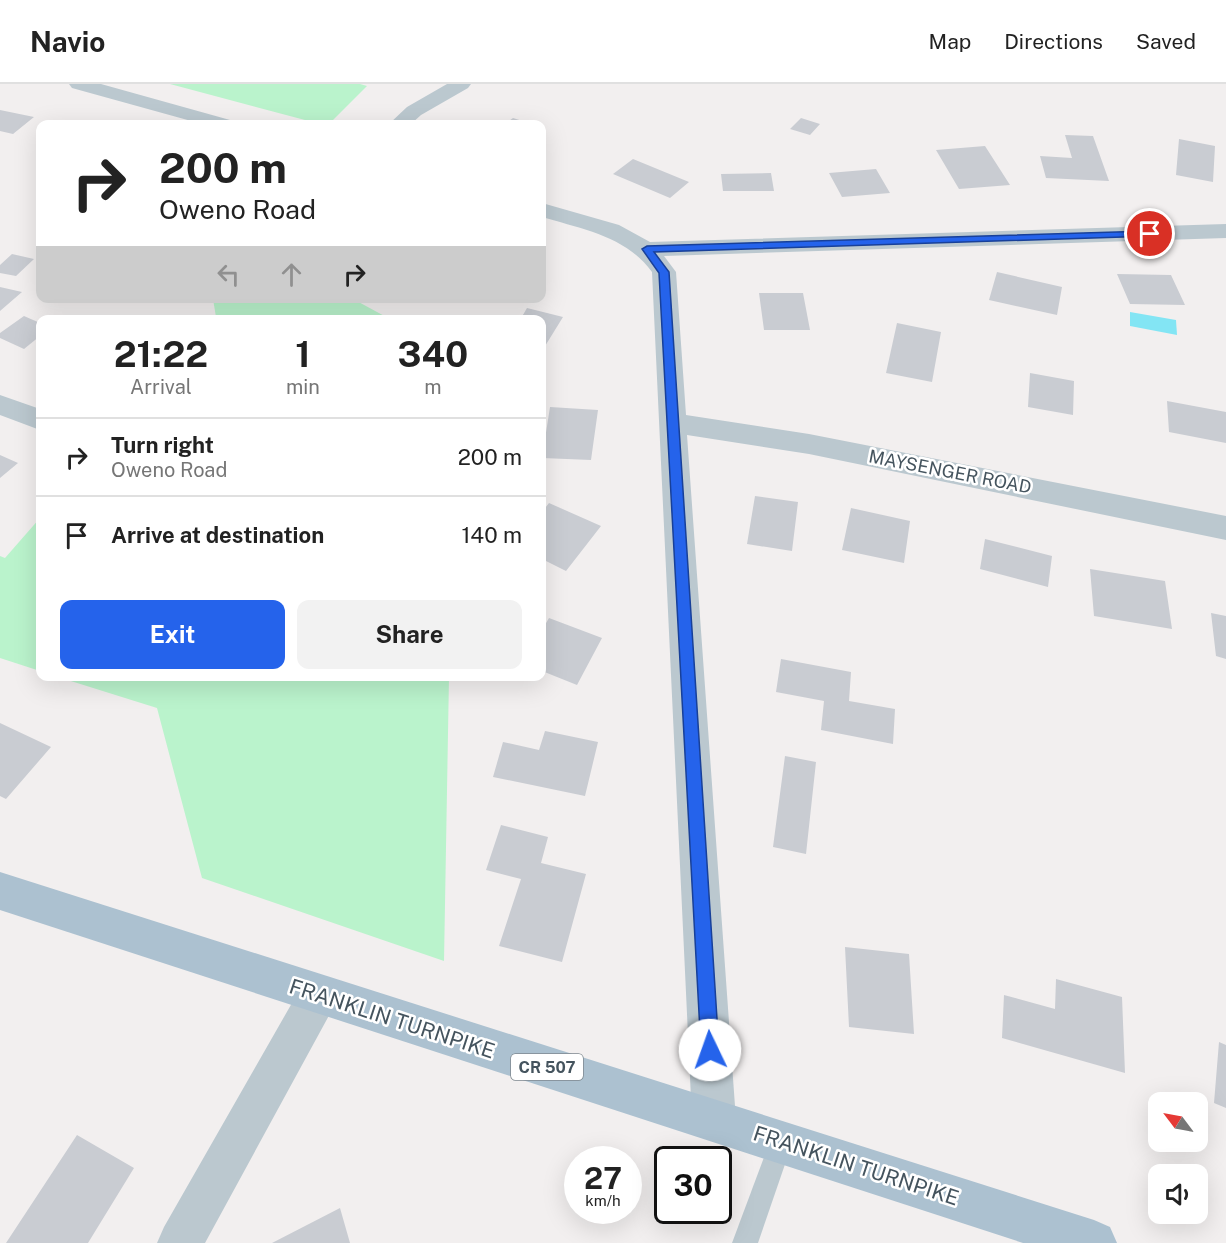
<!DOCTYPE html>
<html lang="en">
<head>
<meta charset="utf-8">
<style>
  body { margin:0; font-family:"Public Sans",sans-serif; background:#f2f2f2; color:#222; height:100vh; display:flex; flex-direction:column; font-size:22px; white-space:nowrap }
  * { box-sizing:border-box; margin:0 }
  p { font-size:20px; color:#767676 }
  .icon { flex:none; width:33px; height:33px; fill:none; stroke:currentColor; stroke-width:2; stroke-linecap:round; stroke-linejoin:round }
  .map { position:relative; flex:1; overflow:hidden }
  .drawer { position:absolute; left:36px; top:231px; width:510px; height:366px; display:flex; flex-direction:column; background:#fff; border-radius:12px; box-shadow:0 6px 24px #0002 }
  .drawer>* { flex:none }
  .hud { position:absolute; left:36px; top:36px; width:510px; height:183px; border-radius:12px; box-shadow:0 6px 24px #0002; background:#fff; color:#222; overflow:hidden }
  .needle { width:39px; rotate:302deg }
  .buttons { position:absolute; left:1148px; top:1008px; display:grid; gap:12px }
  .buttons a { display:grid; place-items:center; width:60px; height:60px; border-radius:12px; background:#fff; box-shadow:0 6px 24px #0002; font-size:30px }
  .speed { position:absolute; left:564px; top:1062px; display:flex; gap:12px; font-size:30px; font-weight:700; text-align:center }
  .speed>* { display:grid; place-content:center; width:78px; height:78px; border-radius:50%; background:#fff; box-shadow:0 6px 24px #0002; line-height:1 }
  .speed small { font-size:15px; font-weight:400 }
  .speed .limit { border:3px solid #111; border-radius:9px; background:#fff; color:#111 }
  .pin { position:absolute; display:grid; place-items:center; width:51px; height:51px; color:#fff; margin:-26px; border:3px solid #fff; border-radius:50%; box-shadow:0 2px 6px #0007 }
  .me { position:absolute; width:66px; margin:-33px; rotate:357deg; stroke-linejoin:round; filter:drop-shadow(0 0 4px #0008) }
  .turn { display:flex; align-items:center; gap:21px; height:126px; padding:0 24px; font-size:27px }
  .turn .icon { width:78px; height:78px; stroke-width:2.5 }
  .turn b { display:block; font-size:42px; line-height:51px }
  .lanes { display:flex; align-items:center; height:57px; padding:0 24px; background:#0003; justify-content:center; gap:30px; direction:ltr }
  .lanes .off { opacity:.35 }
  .eta { display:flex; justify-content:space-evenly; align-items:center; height:102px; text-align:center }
  .eta b { font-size:36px; font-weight:700; line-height:42px }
  .cta { display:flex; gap:12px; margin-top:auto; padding:12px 24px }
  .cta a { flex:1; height:69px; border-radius:12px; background:#2563eb; color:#fff; font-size:24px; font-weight:700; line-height:69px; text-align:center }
  .cta a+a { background:#f2f2f2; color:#222 }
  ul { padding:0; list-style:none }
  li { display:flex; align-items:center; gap:18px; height:78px; padding:0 24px; border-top:2px solid #e0e0e0 }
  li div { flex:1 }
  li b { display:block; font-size:22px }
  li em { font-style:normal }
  header { display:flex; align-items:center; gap:36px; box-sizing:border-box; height:84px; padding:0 30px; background:#fff; border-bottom:2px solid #e0e0e0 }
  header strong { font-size:28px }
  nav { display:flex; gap:33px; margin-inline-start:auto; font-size:21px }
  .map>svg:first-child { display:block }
  .green { fill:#baf3cc }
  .water { fill:#83e5f4 }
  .building { fill:#c9ccd2 }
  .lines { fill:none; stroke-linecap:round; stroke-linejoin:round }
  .service { fill:#bbc8cf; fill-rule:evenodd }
  .minor { fill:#bbc8cf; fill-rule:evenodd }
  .primary { fill:#acc1d0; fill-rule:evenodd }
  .route { fill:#2563eb; stroke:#184099; stroke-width:1.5 }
  .labels { text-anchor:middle; stroke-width:5; stroke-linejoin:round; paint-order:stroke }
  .shield { fill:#fff; stroke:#7d878e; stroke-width:1.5 }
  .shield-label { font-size:16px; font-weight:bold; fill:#45545e }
  .street-label { font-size:18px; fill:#45545e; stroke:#fff }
  .near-street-label { font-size:21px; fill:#45545e; stroke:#fff }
</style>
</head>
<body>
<header>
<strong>Navio</strong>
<nav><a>Map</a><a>Directions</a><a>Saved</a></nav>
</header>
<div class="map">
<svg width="1226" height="1159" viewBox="0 0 1226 1159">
  <rect width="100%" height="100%" fill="#f2efef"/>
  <path class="green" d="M170,0H360L367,2L329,40H320Z
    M213,215H353L390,235H214L216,233Z
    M40,434V587L0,574V472L5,474Z
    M58,593H449L444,877L202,794L157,624Z"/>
  <path class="water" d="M1130,228L1176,236L1177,251L1130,242Z"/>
  <path class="building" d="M0,26L34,33L13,50L0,47Z
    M513,34L532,40H505Z
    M801,34L820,40L810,51L790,45Z
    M1065,51L1093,52L1109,97L1046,94L1040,72L1072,74Z
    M1179,55L1215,62L1213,98L1176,91Z
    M985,62L1010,101L959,105L936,66Z
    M633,75L689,98L670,114L613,90Z
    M876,85L890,109L842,113L829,89Z
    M771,89L774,107H723L721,90Z
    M12,170L34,175L16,192L0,189V181Z
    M997,188L1062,203L1057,231L989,216Z
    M1117,190L1171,191L1185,221L1130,220Z
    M0,203L22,208L0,227Z
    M759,209H803L810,246H764Z
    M527,224L563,233L542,267V236H520Z
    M24,232L40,239V252L24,265L0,254V249Z
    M897,239L941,248L932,298L886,289Z
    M1030,289L1074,297L1073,331L1028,323Z
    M1167,317L1226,328V359L1169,348Z
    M550,323L598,326L591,376L542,374Z
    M0,371L18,379L0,394Z
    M755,412L798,418L792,467L747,460Z
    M549,419L601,442L566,487L542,475V428Z
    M851,424L910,437L904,479L842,466Z
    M985,455L1052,472L1048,503L980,485Z
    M1090,485L1165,497L1172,545L1094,532Z
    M1211,529L1226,532V575L1216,572Z
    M549,534L602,554L577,601L542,587V546Z
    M781,575L851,588L849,617L895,625L893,660L821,646L824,617L776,608Z
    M0,639L51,663L6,715L0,712Z
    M545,647L598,658L585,712L493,693L503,658L539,666Z
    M785,672L816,678L806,770L773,763Z
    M501,741L548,753L541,779L586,790L562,878L499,862L521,795L486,786Z
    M845,863L909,870L914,950L849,943Z
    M1056,895L1122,913L1125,989L1002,954L1004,911L1055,925Z
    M1219,958L1226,961V1024L1214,1019Z
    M77,1051L134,1084L88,1159H6Z
    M340,1124L350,1159H272Z"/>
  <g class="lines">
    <path class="service" d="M781,1045L789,1049L793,1057L758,1159H732L773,1049Z"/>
    <path class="minor" d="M69,0H101L230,36L233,40H202L72,4Z
      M447,0H471L468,4L421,31L411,40H389L407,23Z
      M542,119L619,141L650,158L1226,140V154L664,172L676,188L686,331L809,350L1226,432V456L809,370L687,351L736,1036L729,1051L714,1058L699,1051L692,1036L652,188C626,152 582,145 542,133Z
      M0,311L40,325V346L0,331Z
      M318,892L332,898L338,912L332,926L205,1159H157L164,1143L304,898Z"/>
    <path class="primary" d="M0,788L1094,1136L1110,1143L1117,1159H1023L0,826Z"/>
  </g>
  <path class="route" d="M1150,147L1153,148V152L654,168L669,188L719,966L716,972L710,975L704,972L701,966L659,189L642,165L647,162Z"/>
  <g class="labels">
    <rect class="shield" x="511" y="970" width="72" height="26" rx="4.5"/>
    <g class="shield-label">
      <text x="547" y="989">CR 507</text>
    </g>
    <g class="street-label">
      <text transform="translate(950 388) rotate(11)" y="6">MAYSENGER ROAD</text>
    </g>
    <g class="near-street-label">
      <text transform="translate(392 935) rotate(18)" y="7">FRANKLIN TURNPIKE</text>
      <text transform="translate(856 1082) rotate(18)" y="7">FRANKLIN TURNPIKE</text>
    </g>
  </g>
</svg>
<div class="buttons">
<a><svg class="needle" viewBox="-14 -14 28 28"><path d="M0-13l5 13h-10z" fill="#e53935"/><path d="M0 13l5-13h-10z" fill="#767676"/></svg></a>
<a><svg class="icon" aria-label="sound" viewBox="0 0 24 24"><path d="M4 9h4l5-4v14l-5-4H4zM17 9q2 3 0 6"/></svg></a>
</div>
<div class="speed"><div>27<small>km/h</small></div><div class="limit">30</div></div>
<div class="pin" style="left:1150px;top:150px;background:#d93025"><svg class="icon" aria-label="arrive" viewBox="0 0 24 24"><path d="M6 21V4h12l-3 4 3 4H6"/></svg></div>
<svg class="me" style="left:710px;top:966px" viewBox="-20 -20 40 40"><circle r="19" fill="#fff"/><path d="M0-13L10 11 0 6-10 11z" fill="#2563eb"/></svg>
<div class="hud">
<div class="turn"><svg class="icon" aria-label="right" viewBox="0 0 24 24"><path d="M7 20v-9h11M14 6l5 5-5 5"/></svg><div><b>200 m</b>Oweno Road</div></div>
<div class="lanes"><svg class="icon off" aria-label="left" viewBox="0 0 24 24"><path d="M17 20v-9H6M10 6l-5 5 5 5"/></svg><svg class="icon off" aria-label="ahead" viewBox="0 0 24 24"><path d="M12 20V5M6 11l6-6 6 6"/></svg><svg class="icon" aria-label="right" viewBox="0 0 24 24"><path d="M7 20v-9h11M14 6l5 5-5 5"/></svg></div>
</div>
<section class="drawer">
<div class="eta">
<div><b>21:22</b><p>Arrival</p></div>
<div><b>1</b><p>min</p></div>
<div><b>340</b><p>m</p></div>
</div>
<ul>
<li><svg class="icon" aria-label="right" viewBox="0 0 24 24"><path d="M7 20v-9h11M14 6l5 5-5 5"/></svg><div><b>Turn right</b><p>Oweno Road</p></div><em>200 m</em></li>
<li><svg class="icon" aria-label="arrive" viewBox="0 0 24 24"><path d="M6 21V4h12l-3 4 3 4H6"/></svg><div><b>Arrive at destination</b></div><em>140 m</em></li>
</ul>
<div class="cta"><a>Exit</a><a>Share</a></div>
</section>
</div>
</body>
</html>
